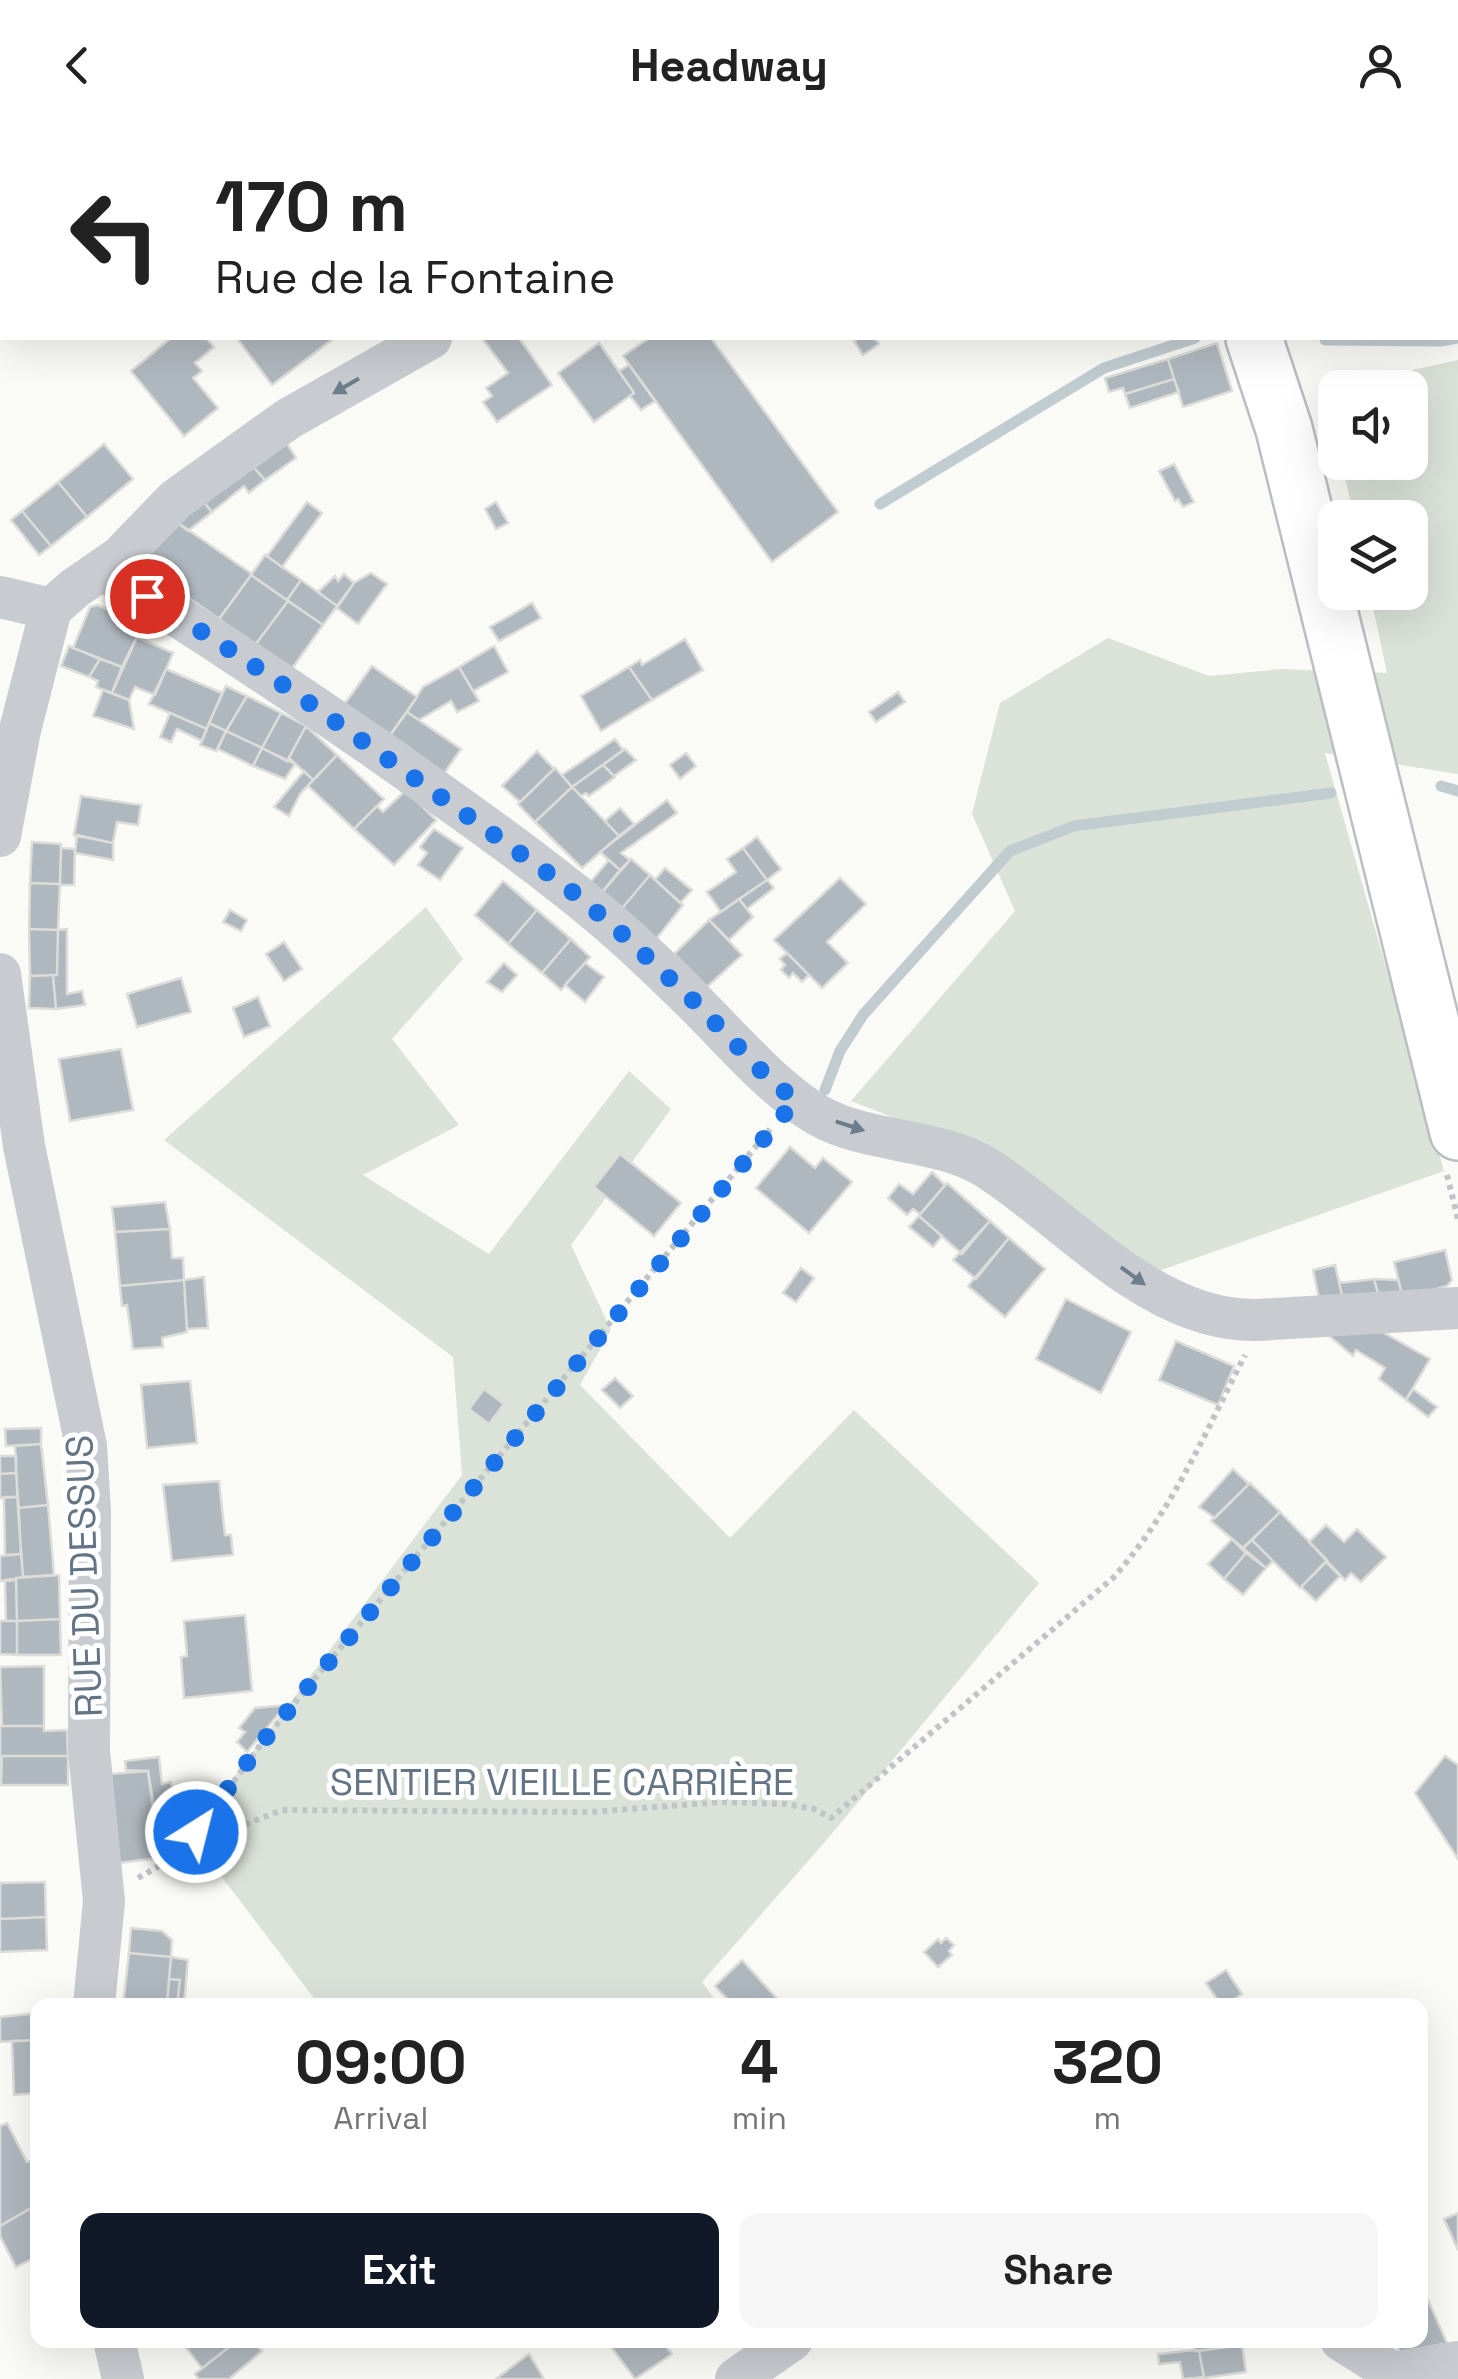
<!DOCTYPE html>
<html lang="en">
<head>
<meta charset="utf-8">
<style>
  body { margin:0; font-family:"Space Grotesk",sans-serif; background:#f6f6f6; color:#222; height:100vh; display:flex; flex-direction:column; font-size:38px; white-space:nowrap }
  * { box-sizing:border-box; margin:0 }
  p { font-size:32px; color:#767676 }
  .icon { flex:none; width:55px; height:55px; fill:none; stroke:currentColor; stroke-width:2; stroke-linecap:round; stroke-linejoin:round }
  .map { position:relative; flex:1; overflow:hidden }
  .side { position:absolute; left:30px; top:1868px; width:1398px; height:350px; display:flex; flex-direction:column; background:#fff; border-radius:20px; box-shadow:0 10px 40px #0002 }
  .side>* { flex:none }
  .banner { position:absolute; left:0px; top:0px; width:1460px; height:210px; box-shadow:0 10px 40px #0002; background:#fff; color:#222; overflow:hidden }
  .tools { position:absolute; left:1318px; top:240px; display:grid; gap:20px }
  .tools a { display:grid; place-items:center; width:110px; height:110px; border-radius:20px; background:#fff; box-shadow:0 10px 40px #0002; font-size:50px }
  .pin { position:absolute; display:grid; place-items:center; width:85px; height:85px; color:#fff; margin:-42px; border:5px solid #fff; border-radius:50%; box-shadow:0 2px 10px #0007 }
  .me { position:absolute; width:110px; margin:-55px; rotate:36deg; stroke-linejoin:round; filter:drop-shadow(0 0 8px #0008) }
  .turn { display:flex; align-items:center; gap:35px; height:210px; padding:0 50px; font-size:45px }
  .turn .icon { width:130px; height:130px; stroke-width:2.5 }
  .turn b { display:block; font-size:70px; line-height:85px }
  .eta { display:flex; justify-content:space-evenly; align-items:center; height:170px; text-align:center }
  .eta b { font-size:60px; font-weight:700; line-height:70px }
  .cta { display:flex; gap:20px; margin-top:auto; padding:20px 50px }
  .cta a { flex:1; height:115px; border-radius:20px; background:#111827; color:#fff; font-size:40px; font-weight:700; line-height:115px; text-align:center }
  .cta a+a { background:#f6f6f6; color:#222 }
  header { display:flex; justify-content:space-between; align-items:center; height:130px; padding:0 50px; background:#fff; font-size:45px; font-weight:700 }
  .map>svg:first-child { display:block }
  .green { fill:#dbe2d8 }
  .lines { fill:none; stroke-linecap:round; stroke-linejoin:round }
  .stream { stroke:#c1ccd1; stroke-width:11 }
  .building { fill:#b0b8bf; stroke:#dcdcd9; stroke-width:2.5 }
  .secondary-casing { stroke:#babfc4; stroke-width:60 }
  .path { stroke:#c1c4c6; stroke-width:6; stroke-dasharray:5 5; stroke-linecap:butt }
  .street { stroke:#c8ccd0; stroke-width:42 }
  .secondary { stroke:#fff; stroke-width:55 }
  .oneway { fill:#6d7d8c }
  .route { stroke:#1a73e8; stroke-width:18; stroke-dasharray:0 32.4 }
  .labels { text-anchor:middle; stroke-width:10; stroke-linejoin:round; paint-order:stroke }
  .street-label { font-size:38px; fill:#637485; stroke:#fff }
</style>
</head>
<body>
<header><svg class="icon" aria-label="back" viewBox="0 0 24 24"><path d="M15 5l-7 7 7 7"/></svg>Headway<svg class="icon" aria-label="person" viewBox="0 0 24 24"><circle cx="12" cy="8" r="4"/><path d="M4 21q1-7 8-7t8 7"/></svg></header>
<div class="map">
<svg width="1458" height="2249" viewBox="0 0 1458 2249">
  <rect width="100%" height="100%" fill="#fafaf7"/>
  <path class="green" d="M1458,230V644L1325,623L1444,1041L1153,1143L988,1025L851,971L1015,781L972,684L1000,573L1108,508L1209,546L1281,539L1387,543L1370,463L1410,462V388L1354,387L1342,333L1410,332V258H1335V301L1326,259Z
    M426,777L463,829L392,909L459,995L363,1045L489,1124L629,941L671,979L571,1115L611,1200L580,1255L730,1408L854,1280L1039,1453L830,1706L702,1852L719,1875H319L190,1705L462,1345L453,1227L164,1010Z"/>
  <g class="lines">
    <path class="stream" d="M1325,210L1441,211L1458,208
      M880,374L1104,238L1195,208
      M1441,656L1458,661
      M825,960L840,921L863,885L1010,721L1074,696L1331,663"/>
  </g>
  <path class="building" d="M171,208H206L214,217L195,233L202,241L193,248L218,278L184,306L131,241Z
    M237,208H332L333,209L272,255Z
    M482,208H519L552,255L497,292L483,272L492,266L486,258L508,243Z
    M649,208H711L838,382L772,432L623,226Z
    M860,208H875L879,214L863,225L854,211Z
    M599,213L634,263L594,292L558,243Z
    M1217,213L1232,261L1183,277L1168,229Z
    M1168,229L1174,249L1125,264L1123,258L1109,262L1105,248Z
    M629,235L655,271L641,280L630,266L634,263L619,241Z
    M1174,249L1179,262L1130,278L1125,264Z
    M284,309L296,328L265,350L249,332Z
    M104,314L133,349L87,387L58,352Z
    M249,332L265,350L249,363L244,356L212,382L201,369Z
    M1174,334L1194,372L1183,377L1178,369L1175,371L1159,341Z
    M58,352L87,387L51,416L22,381Z
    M201,369L212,382L188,401L174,390Z
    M307,372L322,383L282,437L267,426Z
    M496,372L508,393L496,399L485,379Z
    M22,381L51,416L39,425L11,390Z
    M174,390L252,444L219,489L146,438V428Z
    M265,425L301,450L287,470L251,445Z
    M371,443L387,454L358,494L337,478L354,453Z
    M344,444L354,453L337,476L318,462L335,446L338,451Z
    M251,445L288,471L255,515L219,489Z
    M301,450L337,476L323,495L287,470Z
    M288,471L323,495L291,540L255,515Z
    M532,473L541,488L499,511L490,497Z
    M97,475L143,494L122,537L73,518L90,477Z
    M137,507L173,523L155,565L135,557L129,570L112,563Z
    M685,509L703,540L652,570L629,537L640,530L642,535Z
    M69,516L100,529L89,547L61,536Z
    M494,516L508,542L473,561L459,537Z
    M100,529L122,537L112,563L96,557L98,551L89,547Z
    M372,536L417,567L388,608L343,576Z
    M459,537L479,571L457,582L451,571L419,590L407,582L423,557Z
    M629,537L652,570L601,601L581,566Z
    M166,539L222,563L207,599L149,574Z
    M226,556L247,566L226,601L209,593Z
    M103,560L129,570L134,599L93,586Z
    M898,562L905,572L876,592L869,582Z
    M247,566L281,583L262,618L226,601Z
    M407,582L461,619L443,645L388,608Z
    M170,583L207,599L202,611L177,599L171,612L160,607Z
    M281,583L306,596L287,631L262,618Z
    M209,593L226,601L216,621L200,615Z
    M306,596L337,625L313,650L289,628Z
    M226,601L262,618L253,636L218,619Z
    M615,609L623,620L572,657L562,645Z
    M262,618L295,634L285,649L253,636Z
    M625,619L636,630L614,646L603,635Z
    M537,621L554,639L520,672L502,656Z
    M686,623L696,636L680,649L670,635Z
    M337,625L384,669L354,699L308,656Z
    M603,635L615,647L589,666L586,663L581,666L572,657Z
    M555,638L572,657L535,692L518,674Z
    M304,641L313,650L300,664L289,686L274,677Z
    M572,657L619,706L582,738L535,692Z
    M406,660L436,690L394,735L354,699L377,676L383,682Z
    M81,666L141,675L138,695L117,692L113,713L74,705Z
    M667,670L677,683L621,723L630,730L620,740L600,722Z
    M620,678L634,694L619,706L605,691Z
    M434,699L463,718L440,750L418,735L427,723L420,717Z
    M77,705L113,713V730L75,723Z
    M757,707L781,739L767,750L743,718Z
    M32,712L61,714L60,754L30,753Z
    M61,718L75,719L74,755H60Z
    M743,718L767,750L721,782L707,762L736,742L727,729Z
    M631,729L650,745L618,783L598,767Z
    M609,730L620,740L598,767L586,757Z
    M665,738L692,760L680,773L655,750Z
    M650,745L683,775L653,813L618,783Z
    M840,748L866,774L827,812L848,833L822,858L774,810Z
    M767,750L774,758L747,779L739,769Z
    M503,751L537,780L508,814L475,785Z
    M30,753L60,754L58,800L29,799Z
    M739,769L753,787L729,810L709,790Z
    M230,780L247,790L241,801L223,792Z
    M537,780L571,809L542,843L508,814Z
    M709,790L742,825L707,857L674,824Z
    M29,799L58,800L57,845L30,846Z
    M67,799V864L82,861L85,875L56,879L53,845H57L58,800Z
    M571,809L590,827L561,860L542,843Z
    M284,812L302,839L284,851L266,824Z
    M787,823L809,845L802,852L793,843L789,848L781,840L785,835L780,829Z
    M504,833L517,845L502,862L487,852Z
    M585,833L604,847L585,872L565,855Z
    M53,845L56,879L29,878L30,846Z
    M181,848L191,882L137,897L127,864Z
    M258,867L270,896L244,907L233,878Z
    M121,919L133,980L70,991L59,929Z
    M790,1017L815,1038L823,1028L852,1052L809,1103L756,1058Z
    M620,1024L681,1073L654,1106L594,1057Z
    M932,1042L945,1055L920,1084L913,1079L907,1085L888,1068L899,1054L913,1064Z
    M947,1053L990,1091L962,1124L919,1086Z
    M165,1072L170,1099L115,1102L112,1077Z
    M919,1086L942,1106L933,1117L909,1097Z
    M990,1091L1009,1108L976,1149L953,1130Z
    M170,1099L172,1128H183L184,1150L120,1156L115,1102Z
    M1009,1108L1045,1139L1005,1187L968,1156Z
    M1445,1120L1452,1150L1447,1156L1403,1168L1394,1132Z
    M1335,1135L1343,1169L1320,1173L1313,1140Z
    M801,1138L814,1148L796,1172L783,1163Z
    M204,1147L208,1198L187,1199L184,1150Z
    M1374,1149L1379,1167L1343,1169L1339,1153Z
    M1374,1149L1398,1150L1403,1168L1379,1167Z
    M184,1150L187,1202L162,1208L163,1217L133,1219L127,1175L122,1176L120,1156Z
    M1066,1169L1131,1202L1101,1263L1036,1229Z
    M1370,1195L1430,1229L1406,1270L1379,1249L1385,1238L1356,1220L1353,1226L1320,1198Z
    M1176,1211L1234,1236L1218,1275L1159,1250Z
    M615,1248L633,1266L620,1278L602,1260Z
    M190,1251L197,1313L147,1318L141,1255Z
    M484,1259L504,1274L489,1294L469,1279Z
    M1413,1259L1437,1277L1428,1287L1406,1270Z
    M41,1298V1314L6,1316L5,1299Z
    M41,1314L48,1375L18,1378L15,1316Z
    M0,1326H16V1343L0,1344Z
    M1233,1339L1249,1354L1215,1388L1199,1377Z
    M16,1343L18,1367L0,1368V1344Z
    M219,1351L225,1405H231L233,1425L172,1431L163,1355Z
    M1250,1353L1280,1382L1243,1418L1211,1391Z
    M4,1367H18L21,1424L5,1425Z
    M48,1375L54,1445L23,1447L18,1378Z
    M1280,1382L1327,1430L1300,1458L1252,1410Z
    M1326,1395L1344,1412L1357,1399L1386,1427L1361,1452L1351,1443L1345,1450L1309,1412Z
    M1232,1409L1246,1423L1224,1449L1208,1434Z
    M1252,1410L1273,1431L1266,1438L1243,1418Z
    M1246,1423L1266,1438L1243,1465L1224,1449Z
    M21,1424L23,1447L0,1451V1426Z
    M1326,1432L1340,1446L1316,1471L1301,1457Z
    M59,1445L60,1489L17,1491L16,1448Z
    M16,1450L17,1491H6L5,1451Z
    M245,1485L252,1561L184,1568L181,1527L187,1526L184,1491Z
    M60,1489L61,1525H17V1491Z
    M0,1491H17V1525L0,1524Z
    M44,1536V1596H2L0,1537Z
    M286,1575L247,1622L237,1612L245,1602L239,1598L255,1578Z
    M0,1596H44V1601L67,1600L68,1626H2L0,1654Z
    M2,1626H68V1655H1Z
    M1445,1626L1458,1635V1729L1415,1663Z
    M159,1627L162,1654L171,1652L174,1674L154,1676L148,1641L126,1640L125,1631Z
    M148,1641L159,1728L118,1733L110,1644Z
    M45,1752L46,1787L0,1789V1753Z
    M46,1787L47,1820L0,1822V1789Z
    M131,1798L162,1801L172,1810L171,1827L129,1823Z
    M946,1808L954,1815L949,1821L952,1825L938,1837L924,1822L938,1809L941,1813Z
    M129,1823L171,1827L167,1875H123Z
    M171,1827L188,1830L184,1875H177L180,1850L169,1849Z
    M742,1830L779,1871L774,1875H733L715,1856Z
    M1226,1840L1242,1864L1226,1875H1221L1206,1853Z
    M169,1849L180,1850L177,1875H167Z
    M38,1883V1910L0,1912V1887Z
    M38,1910V1963L14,1965L12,1911Z
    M7,1993L27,2032L36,2028L38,2030V2074L0,2096V1996Z
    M38,2074V2126L16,2137L0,2106V2096Z
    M1458,2083V2120L1444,2089Z
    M1420,2152L1447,2213L1400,2223L1394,2210H1420Z
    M180,2210H238L202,2238Z
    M238,2210H253L262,2221L229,2249H199L195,2244Z
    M606,2210H661L672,2224L635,2249Z
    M1193,2210H1244V2215L1195,2221Z
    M1242,2215L1246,2242L1204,2248L1199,2221Z
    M1195,2220L1199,2221L1204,2247L1183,2249L1180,2232L1159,2234L1158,2224Z
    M529,2224L544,2249H496Z"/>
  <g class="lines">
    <defs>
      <path id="secondary" d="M1167,0L1168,2
        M1254,208L1284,299L1458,1002"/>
    </defs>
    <use href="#secondary" class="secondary-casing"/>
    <path class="path" d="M1447,1045L1458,1089
      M159,1731L197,1702L264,1610L772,997
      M138,1748L199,1713L282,1680L590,1682L723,1672L786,1674L814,1679L831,1688L1113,1448C1172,1382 1205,1303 1245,1225"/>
    <path class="street" d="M795,2L798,0
      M102,440C195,495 284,556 374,617C450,671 527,724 598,783C633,812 666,844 698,876C734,912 766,950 808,979C859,1015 934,1005 987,1038C1070,1091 1153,1193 1258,1190L1458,1178
      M0,467L51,479
      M51,479L75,458L120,427L175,370L288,289L431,208
      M0,706L20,600L51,479
      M0,844L24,1016L86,1316L90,1382L89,1621L104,1771L94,1875
      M114,2210L123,2249
      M1341,2210L1393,2243L1458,2232
      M736,2249L792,2210"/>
    <use href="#secondary" class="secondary"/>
  </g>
  <defs><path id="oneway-solid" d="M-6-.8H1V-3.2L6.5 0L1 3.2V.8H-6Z" transform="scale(2.5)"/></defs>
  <g class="oneway">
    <use href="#oneway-solid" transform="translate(346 256) rotate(150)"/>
    <use href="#oneway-solid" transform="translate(850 996) rotate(18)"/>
    <use href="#oneway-solid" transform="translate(1133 1146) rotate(36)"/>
  </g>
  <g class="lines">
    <path class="route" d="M147,466L288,558L563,754L617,799L698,875L772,952L796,970L264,1610L196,1702"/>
  </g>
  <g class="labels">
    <g class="street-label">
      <text transform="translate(84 1446) rotate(-92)" y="13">RUE DU DESSUS</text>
      <text x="562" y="1665">SENTIER VIEILLE CARRIÈRE</text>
    </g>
  </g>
</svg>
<div class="tools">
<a><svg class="icon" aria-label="sound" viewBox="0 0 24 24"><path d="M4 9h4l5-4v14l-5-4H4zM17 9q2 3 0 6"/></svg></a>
<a><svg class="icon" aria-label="layers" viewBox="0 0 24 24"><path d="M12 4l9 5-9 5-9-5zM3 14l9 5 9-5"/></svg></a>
</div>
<div class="pin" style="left:147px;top:466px;background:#d93025"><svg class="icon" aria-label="arrive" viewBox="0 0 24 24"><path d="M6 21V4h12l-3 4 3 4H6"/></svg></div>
<svg class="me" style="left:196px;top:1702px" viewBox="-20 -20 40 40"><circle r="17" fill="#1a73e8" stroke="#fff" stroke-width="3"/><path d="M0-11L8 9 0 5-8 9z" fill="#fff"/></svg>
<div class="banner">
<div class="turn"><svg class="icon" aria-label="left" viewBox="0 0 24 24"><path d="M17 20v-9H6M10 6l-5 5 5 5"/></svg><div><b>170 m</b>Rue de la Fontaine</div></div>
</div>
<section class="side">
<div class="eta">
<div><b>09:00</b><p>Arrival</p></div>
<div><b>4</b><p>min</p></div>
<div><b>320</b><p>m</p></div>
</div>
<div class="cta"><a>Exit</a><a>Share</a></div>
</section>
</div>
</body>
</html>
